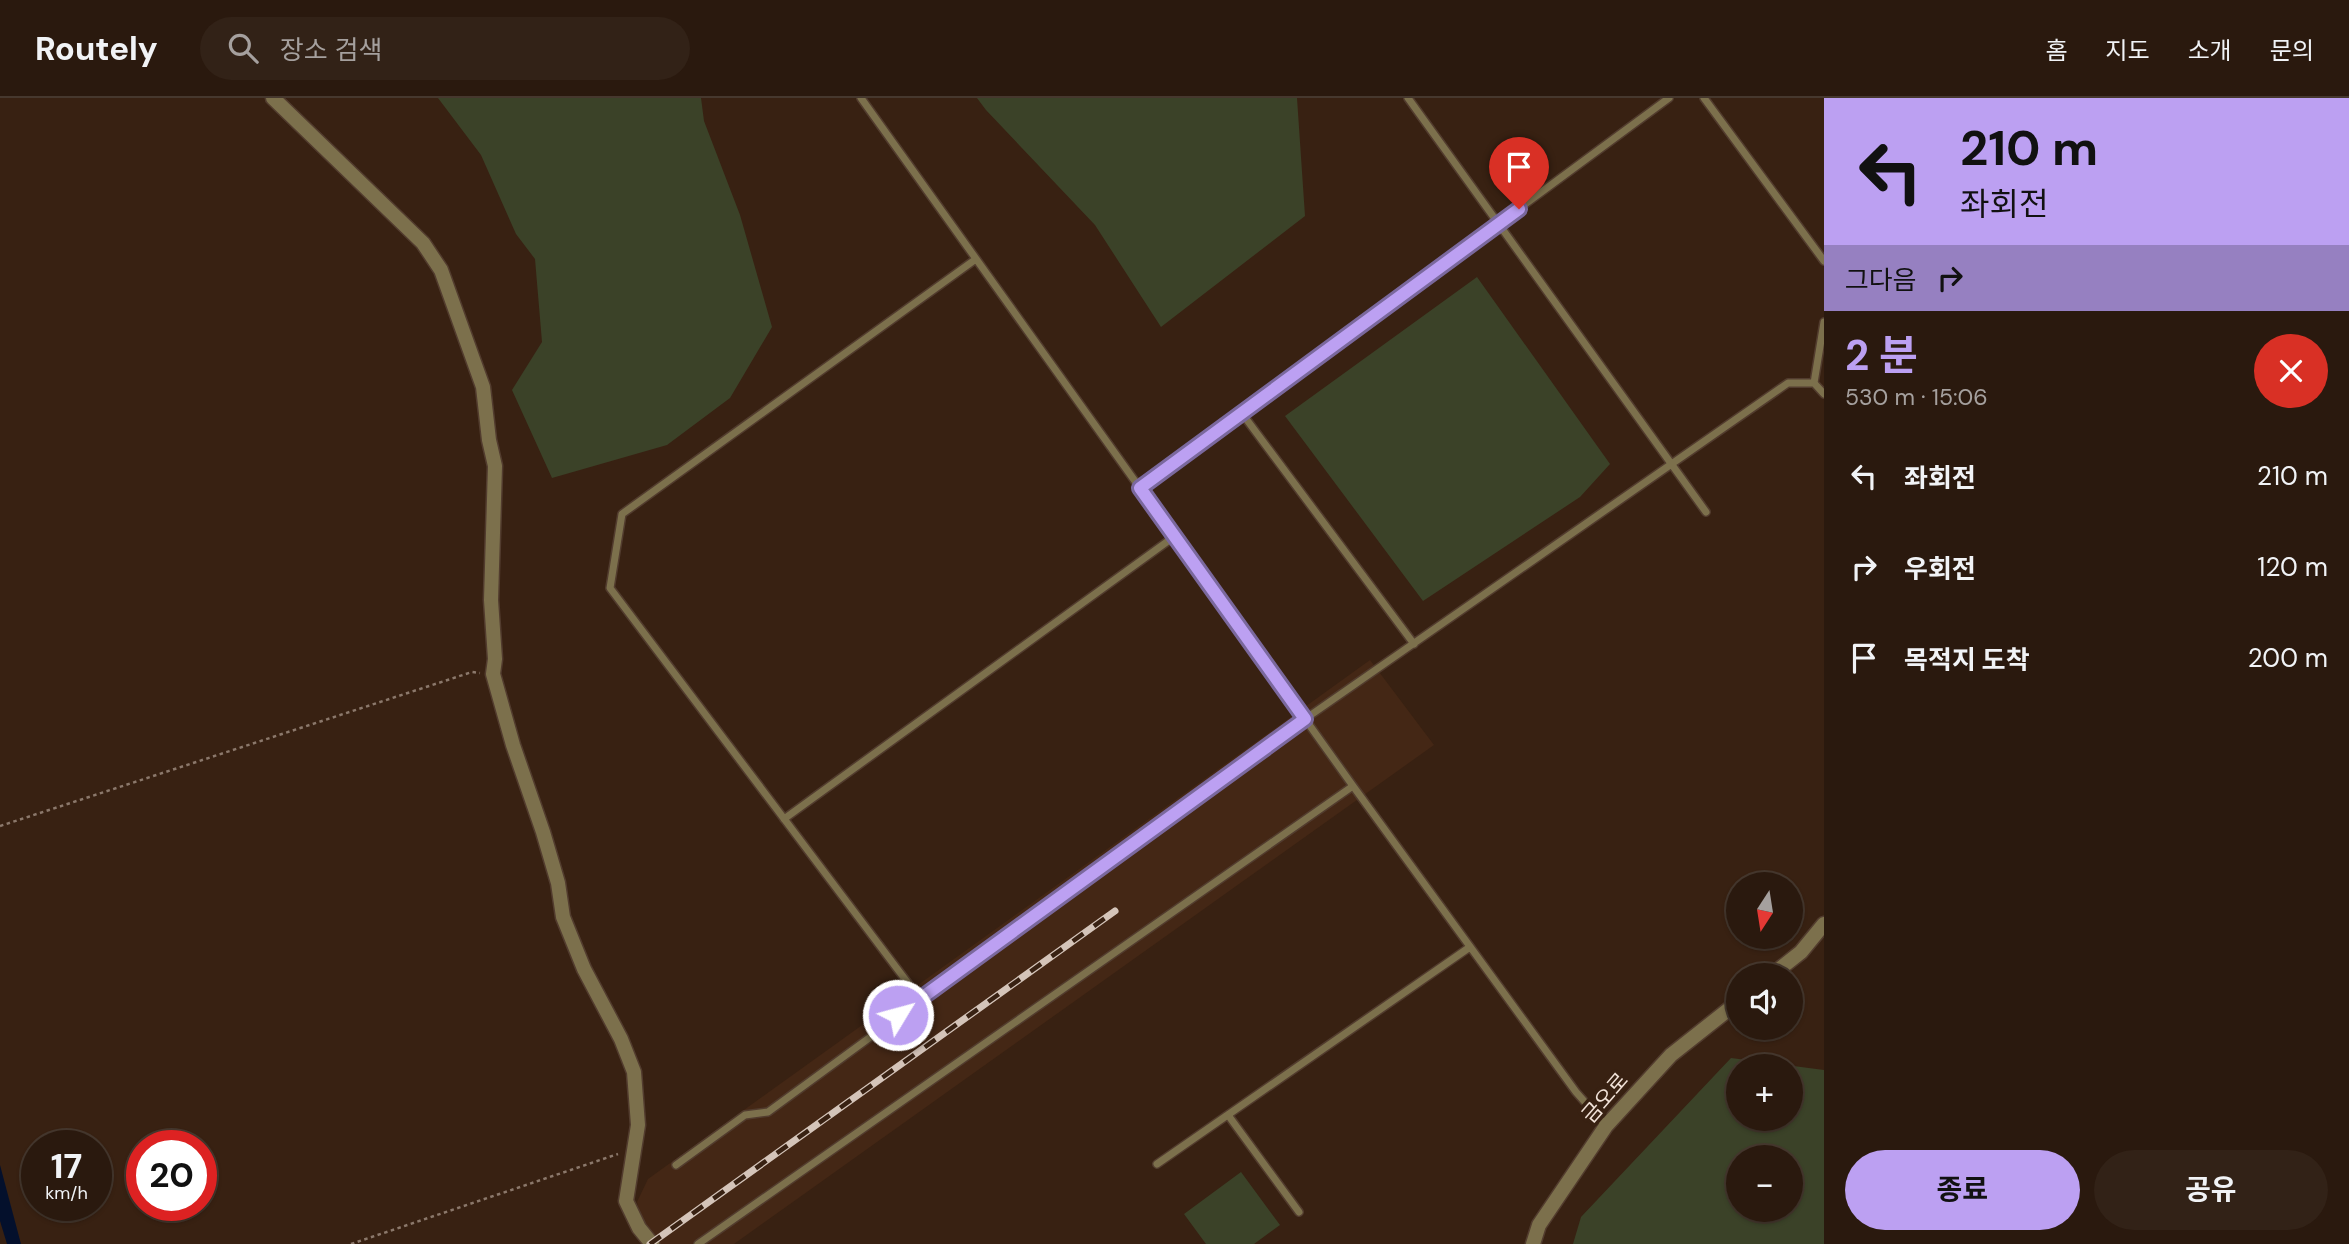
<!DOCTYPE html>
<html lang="ko">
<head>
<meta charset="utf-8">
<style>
  body { margin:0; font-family:"DM Sans","Noto Sans KR",sans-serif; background:#322217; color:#f1f3f6; height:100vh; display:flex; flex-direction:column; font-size:26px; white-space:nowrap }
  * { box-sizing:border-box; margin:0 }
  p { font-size:23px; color:#a5a09e }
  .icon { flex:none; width:38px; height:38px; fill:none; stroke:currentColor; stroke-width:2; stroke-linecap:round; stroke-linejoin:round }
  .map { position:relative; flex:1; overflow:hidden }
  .details { display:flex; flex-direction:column; background:#2a190e; width:525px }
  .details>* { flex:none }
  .guide { background:#bca0f2; color:#111; overflow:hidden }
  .needle { width:46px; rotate:192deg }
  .controls { position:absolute; left:1726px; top:774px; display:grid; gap:14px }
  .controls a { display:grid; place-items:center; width:77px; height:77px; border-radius:50%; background:#2a190e; box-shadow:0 2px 5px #0004,0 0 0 2px #46382e; font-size:35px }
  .speed { position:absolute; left:21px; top:1032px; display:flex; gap:14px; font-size:35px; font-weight:700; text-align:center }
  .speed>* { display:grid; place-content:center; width:91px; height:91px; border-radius:50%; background:#2a190e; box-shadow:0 2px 5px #0004,0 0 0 2px #46382e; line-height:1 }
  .speed small { font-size:18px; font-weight:400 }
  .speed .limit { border:10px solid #d22; background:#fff; color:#111 }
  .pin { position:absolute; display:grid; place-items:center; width:60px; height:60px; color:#fff; margin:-72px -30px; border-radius:50% 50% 50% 0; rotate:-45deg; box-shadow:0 0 7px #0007 }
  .pin .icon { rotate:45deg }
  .me { position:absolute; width:77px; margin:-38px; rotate:53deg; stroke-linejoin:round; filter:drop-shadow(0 0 5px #0008) }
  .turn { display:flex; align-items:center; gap:24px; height:147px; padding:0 21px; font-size:32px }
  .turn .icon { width:91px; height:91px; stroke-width:2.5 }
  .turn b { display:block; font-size:49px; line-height:60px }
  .then { display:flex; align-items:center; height:66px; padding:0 21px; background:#0003; gap:14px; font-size:26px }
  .round { display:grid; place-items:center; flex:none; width:74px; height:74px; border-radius:37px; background:#322217 }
  .overview { display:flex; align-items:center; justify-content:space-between; height:119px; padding:0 21px }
  h1 { font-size:42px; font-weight:700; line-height:52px; color:#bca0f2 }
  .action { display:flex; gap:14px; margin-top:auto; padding:14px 21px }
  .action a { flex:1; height:80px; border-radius:42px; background:#bca0f2; color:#111; font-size:28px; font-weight:700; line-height:80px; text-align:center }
  .action a+a { background:#322217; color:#f1f3f6 }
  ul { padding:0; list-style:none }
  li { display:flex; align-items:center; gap:21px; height:91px; padding:0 21px }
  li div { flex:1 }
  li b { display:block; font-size:26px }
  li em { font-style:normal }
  header { display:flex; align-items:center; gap:42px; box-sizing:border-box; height:98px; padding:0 35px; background:#2a190e; border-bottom:2px solid #46382e }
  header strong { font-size:33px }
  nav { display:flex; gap:38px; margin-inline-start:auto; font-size:24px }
  .search { width:490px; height:63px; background:#322217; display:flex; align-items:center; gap:18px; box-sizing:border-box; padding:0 24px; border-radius:38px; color:#a5a09e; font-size:26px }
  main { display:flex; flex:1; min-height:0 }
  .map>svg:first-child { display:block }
  .built { fill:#442715 }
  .green { fill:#3b4228; fill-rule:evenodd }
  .water { fill:#04102c }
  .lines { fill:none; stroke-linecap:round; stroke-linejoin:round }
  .service-casing { stroke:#523c2e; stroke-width:10 }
  .minor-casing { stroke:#523c2e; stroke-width:17 }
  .tertiary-casing { stroke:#523c2e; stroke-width:17 }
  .path { stroke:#8b786b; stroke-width:2.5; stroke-dasharray:3.5 3.5; stroke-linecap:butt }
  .service { stroke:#7c704c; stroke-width:7 }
  .minor { stroke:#7c704c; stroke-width:14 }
  .tertiary { stroke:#7c704c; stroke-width:14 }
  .rail-casing { stroke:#d4c4b9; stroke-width:7 }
  .rail { stroke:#382112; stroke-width:4.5; stroke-dasharray:13; stroke-linecap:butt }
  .route-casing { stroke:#7a689d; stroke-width:18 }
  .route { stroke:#bca0f2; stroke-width:12 }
  .labels { text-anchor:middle; stroke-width:7; stroke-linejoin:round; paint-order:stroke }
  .street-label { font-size:21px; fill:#f1e2d8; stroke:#382112 }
</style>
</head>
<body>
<header>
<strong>Routely</strong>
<div class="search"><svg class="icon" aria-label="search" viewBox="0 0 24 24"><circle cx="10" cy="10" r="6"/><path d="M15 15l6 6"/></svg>장소 검색</div>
<nav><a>홈</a><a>지도</a><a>소개</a><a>문의</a></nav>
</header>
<main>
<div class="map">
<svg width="1824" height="1146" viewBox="0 0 1824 1146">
  <rect width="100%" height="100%" fill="#382112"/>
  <path class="built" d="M1370,562L1434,647L734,1146H658L643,1128L637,1104L648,1081Z"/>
  <path class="green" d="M438,0H701L704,23L740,117L772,229L730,300L667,347L552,380L512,292L542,244L535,161L516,136L481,57Z
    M977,0H1297L1305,118L1161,229L1095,127L986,12Z
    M1477,179L1610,366L1580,399L1423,503L1285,318Z
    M1731,960L1824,972V1146H1573L1581,1119ZM1738,968H1790V1020H1738ZM1738,1059H1790V1111H1738Z
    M1241,1074L1280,1127L1254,1146H1206L1184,1116Z"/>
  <path class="water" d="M0,1067L21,1146H7L0,1123Z"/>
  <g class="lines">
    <defs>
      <path id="service" d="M861,0L1353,688L1576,994L1606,1028
        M1408,0L1706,414
        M1704,0L1824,163
        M1814,285L1824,224
        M1241,314L1414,546
        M1140,390L1669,0
        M784,721L1175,438
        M920,901L610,490L622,416L976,161
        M1228,1017L1299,1114
        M1157,1066L1470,849
        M676,1067L745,1017L768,1014L1305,621L1788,285H1814L1824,296
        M698,1146L1353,688"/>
      <path id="minor" d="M273,0L423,145L441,172L483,289L489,342L495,368L491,502L495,561L493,576L513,647L543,734L558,785L563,819L584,871L621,941L634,974L638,1027L626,1103L639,1130L652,1146"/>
      <path id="tertiary" d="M1772,877L1801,854L1824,826
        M1533,1146L1539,1127L1606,1028L1671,957L1738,904"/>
    </defs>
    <use href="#service" class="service-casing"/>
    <use href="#minor" class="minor-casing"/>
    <use href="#tertiary" class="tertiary-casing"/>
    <path class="path" d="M0,728L472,574L480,575
      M351,1146L618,1056"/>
    <use href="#service" class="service"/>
    <use href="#minor" class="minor"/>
    <use href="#tertiary" class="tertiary"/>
    <defs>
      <path id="rail" d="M650,1146L1115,813"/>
    </defs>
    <use href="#rail" class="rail-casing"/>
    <use href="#rail" class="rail"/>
  </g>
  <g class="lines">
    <defs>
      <path id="route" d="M898,917L1305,621L1140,390L1519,111"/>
    </defs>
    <use href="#route" class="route-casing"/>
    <use href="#route" class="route"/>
  </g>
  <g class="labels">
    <g class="street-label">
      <text transform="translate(1605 1000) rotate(-49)" y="7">금오로</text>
    </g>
  </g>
</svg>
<div class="controls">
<a><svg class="needle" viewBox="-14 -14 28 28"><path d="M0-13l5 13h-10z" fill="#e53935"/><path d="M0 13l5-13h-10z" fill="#a5a09e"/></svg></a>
<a><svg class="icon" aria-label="sound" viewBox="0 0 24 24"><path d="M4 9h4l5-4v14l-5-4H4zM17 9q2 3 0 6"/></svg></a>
<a>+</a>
<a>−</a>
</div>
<div class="speed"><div>17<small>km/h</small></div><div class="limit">20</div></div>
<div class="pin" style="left:1519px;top:111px;background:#d93025"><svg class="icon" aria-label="arrive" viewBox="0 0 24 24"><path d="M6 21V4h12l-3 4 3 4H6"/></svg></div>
<svg class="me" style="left:898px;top:917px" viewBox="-20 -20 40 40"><circle r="17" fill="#bca0f2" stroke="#fff" stroke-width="3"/><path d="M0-11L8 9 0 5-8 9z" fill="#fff"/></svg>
</div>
<section class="details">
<div class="guide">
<div class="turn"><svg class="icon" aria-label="left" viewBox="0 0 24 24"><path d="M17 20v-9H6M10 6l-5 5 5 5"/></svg><div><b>210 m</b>좌회전</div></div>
<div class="then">그다음<svg class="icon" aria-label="right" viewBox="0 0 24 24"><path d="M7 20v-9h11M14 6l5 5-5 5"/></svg></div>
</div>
<div class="overview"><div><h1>2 분</h1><p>530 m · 15:06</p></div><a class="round" style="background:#d93025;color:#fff"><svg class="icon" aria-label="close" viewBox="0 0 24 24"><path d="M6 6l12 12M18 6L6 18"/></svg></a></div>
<ul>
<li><svg class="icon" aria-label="left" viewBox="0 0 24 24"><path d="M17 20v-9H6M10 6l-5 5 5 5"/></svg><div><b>좌회전</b></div><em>210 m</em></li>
<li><svg class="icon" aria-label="right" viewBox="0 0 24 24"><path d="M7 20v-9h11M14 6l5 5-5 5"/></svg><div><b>우회전</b></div><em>120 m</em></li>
<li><svg class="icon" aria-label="arrive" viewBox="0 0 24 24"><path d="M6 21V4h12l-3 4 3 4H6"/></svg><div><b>목적지 도착</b></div><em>200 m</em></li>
</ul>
<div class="action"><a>종료</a><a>공유</a></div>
</section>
</main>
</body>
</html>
